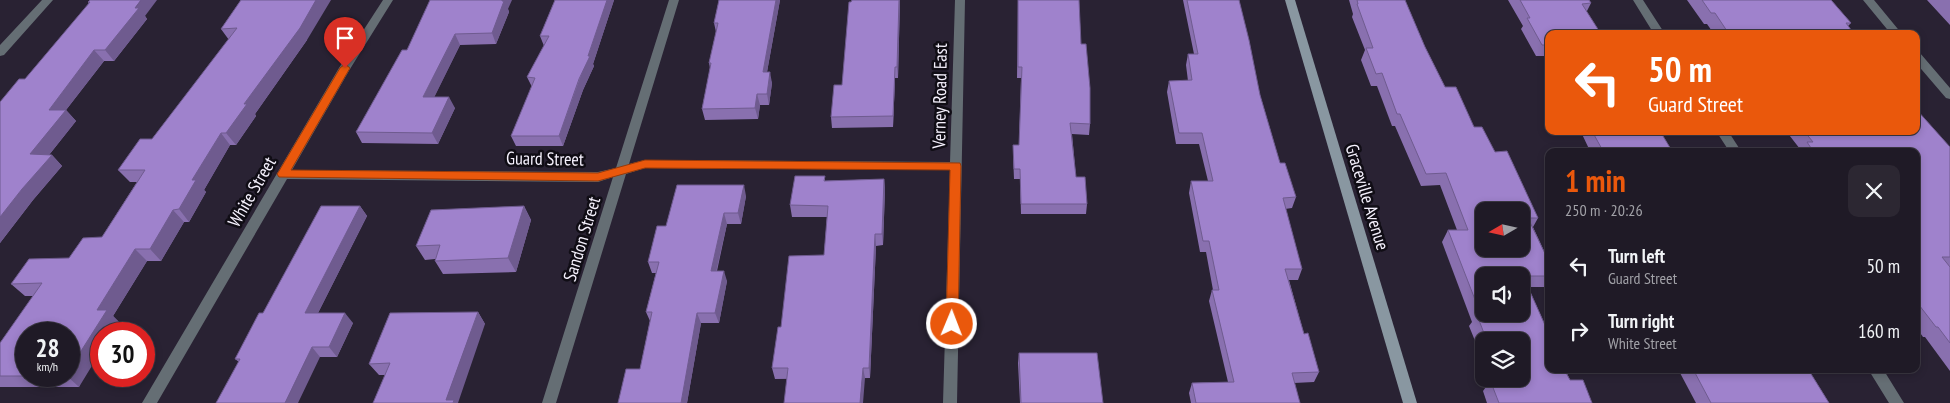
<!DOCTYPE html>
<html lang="en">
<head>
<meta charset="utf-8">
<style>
  body { margin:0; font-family:"PT Sans Narrow",sans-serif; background:#2c2732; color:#f1f3f6; height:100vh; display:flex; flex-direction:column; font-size:19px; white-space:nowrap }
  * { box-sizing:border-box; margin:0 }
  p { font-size:16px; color:#a1a1a7 }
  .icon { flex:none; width:28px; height:28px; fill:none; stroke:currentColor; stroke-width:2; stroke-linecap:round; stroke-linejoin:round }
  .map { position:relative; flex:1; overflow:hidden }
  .drawer { position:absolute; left:1545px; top:148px; width:375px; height:225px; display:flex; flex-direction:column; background:#1f1a26; border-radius:10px; box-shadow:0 2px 8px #0003,0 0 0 1px #3c3843 }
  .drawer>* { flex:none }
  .guide { position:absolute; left:1545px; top:30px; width:375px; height:105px; border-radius:10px; box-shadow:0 2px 8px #0003,0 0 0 1px #3c3843; background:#ea580c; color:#fff; overflow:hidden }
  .needle { width:32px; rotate:261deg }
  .fabs { position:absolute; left:1475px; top:202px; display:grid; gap:10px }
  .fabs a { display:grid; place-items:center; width:55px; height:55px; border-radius:10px; background:#1f1a26; box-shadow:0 2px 8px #0003,0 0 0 1px #3c3843; font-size:25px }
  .speed { position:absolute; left:15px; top:322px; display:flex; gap:10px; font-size:25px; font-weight:700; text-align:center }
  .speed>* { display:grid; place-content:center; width:65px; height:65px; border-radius:50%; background:#1f1a26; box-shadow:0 2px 8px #0003,0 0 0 1px #3c3843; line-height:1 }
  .speed small { font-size:12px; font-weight:400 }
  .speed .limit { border:8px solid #d22; background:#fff; color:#111 }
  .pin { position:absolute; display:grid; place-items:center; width:42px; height:42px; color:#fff; margin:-51px -21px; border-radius:50% 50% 50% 0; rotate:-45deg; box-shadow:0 0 5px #0007 }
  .pin .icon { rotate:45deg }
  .me { position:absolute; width:55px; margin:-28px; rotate:1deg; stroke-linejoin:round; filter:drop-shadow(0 0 4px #0008) }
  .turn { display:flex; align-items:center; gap:18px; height:105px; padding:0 20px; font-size:22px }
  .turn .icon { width:65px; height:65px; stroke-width:2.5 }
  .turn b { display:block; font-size:35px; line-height:42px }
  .round { display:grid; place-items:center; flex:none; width:52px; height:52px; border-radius:10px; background:#2c2732 }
  .headline { display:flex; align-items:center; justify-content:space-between; height:85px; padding:0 20px }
  h1 { font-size:30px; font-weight:800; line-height:38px; color:#ea580c }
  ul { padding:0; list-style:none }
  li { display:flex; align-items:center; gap:15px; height:65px; padding:0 20px }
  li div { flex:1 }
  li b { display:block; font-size:19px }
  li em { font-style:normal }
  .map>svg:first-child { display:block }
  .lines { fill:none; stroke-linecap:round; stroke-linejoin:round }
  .minor { fill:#656e74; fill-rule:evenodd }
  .secondary { fill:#8997a1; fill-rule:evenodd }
  .wall { fill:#8970af; fill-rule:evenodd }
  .shaded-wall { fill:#6f5b8f }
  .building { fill:#9f82cc; stroke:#6f5b8f; fill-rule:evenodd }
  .route { fill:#ea580c; stroke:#983908 }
  .labels { text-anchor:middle; stroke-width:5; stroke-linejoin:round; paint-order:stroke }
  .street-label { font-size:18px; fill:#f6f2fe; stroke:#100d15 }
</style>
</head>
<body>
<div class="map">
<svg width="1950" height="403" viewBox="0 0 1950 403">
  <rect width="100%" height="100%" fill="#292233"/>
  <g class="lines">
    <path class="minor" d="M42,0H53L4,55L0,56V45Z
      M383,0H393L350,69L292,170L598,172L616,168L669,0H679L629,164L645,160L950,162L955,0H965L957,403H943L950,170L645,168L626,174L556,403H542L613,177L598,182L287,179L157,403H142L339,68Z
      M1633,0H1643L1665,34H1654Z
      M1863,0H1874L1902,34H1891Z
      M1916,52L1920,53L1950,88V99L1946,98L1916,63Z
      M1716,131H1728L1741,151H1729Z
      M1868,369H1883L1904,403H1889Z"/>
    <path class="secondary" d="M1285,0H1295L1417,403H1403Z"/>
  </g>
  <path class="wall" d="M90,0L145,16L147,19L114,61H104L66,110L76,121L49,155H52L62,166L33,200L0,243V102L25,79L89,4L88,2Z
    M241,0L307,40L255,114L256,116L236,145H230L204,190L206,192L189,222H184L161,261H147L113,316L119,322L112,334H101L79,387H0V343L34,296H25L11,284L69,258L102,237L137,182H130L118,170L152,139L229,40L221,29ZM26,334L69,376H26Z
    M555,0H614L593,64L594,66L583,90L563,146H516L511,136L532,87L527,77L544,46L540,36Z
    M719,0H780L767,72L772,83L769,105H760L758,119L705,120L702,109L710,68L709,63L716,32L714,23Z
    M852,0H900L898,78H895L893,127L832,128L831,117L842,85Z
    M1018,0L1081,44L1090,124L1089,135L1072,134L1076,177L1087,204L1086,214H1021L1020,179H1014L1013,155V145H1019L1021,78H1017Z
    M1183,0H1239L1260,95L1280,163L1296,197L1292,208L1285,209L1302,269L1298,280H1289L1304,334L1319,372L1314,382L1294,383L1300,403H1191L1189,393L1192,383L1228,382L1209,301L1212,290H1213L1206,252H1200L1189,193L1191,181H1208L1199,144H1176L1167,92L1169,81H1188L1186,65L1188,54H1194Z
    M1349,0H1405L1425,47L1445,87L1474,127L1495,152L1538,218L1533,227L1549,262V285L1547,287H1528L1570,380L1592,403H1487L1483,391L1491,380L1490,379H1521V341H1484V363L1469,326L1472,322L1442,242L1448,230H1457L1440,185L1421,186L1395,126H1392L1377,86H1371L1361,60L1365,50L1352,17L1353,14Z
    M1508,0H1589L1591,3L1587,11L1549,34V60L1546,56H1536L1521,29L1523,26Z
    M1687,0H1831L1851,23L1848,26L1854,34H1714L1707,24H1704Z
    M1927,0H1950V25Z
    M508,9L509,12L496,44L460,45L434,97L455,108L438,144L362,143L356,132L407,50Z
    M1581,131H1660L1672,151H1590L1581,132Z
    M1786,131H1916L1950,147V371L1925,337H1923L1916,327V151H1798L1800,149Z
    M825,176V181L884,179L885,190L883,245L876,246L870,378L775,379L772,368L781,327L824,255L827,217H792L790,205Z
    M746,196L741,224H727L717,271L727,281L719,323H701L687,403H618L640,369L650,321L646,312L656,273H652L648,262L666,226Z
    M360,206L367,216L318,313L353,323L337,357H320L239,362L235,359L263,313Z
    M524,206L531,220L516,272L443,274L435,261V259L425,260L416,246Z
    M478,312L485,324L385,375H379L369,364Z
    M1019,353L1103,403H1020L1018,363Z
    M1681,369H1808L1829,403H1696L1679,371Z"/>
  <path class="shaded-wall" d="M141,0H157L145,16L147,19L114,61L105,50Z
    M316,0H331L307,40L255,114L256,116L236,145L226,133L244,104Z
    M502,0H512L508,9L509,12L496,44L492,33Z
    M607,0H614L593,64L594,66L583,90L563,146L559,136L588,56Z
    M776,0H780L765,83L763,72Z
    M899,0H900L898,78L897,67Z
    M455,34L460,45L429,108L423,97Z
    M94,50L104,61L66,110L76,121L41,165L30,154L49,110Z
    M895,67V78L893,127V116Z
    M770,72L772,83L769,105L767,94Z
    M757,94L760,105L758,119L755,108Z
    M449,97L455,108L438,144L432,133Z
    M221,133L230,145L204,190L206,192L189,222L179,209L192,180Z
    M52,155L62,166L33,200L0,243V217L22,189Z
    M884,179L885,190L883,245L882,234Z
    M744,185L746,196L741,224L738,213Z
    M360,206L367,216L313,323L305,313Z
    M524,206L531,220L516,272L508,258Z
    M173,210L184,222L161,261L150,249Z
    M724,213L727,224L714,281L711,271Z
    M875,234L876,246L870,378L869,368Z
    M135,249L147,261L113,316L119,322L112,334H101V351L79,387L67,376H69V370L97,310Z
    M724,271L727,281L719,323L715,313Z
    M478,312L485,324L458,403H449L446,400Z
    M345,313L353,323L337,357L329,347Z
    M697,313L701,323L687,403H681Z
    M312,347L320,357L298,403H285Z
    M863,368L865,378L863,403H860Z"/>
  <path class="building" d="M90,0H141L135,8H139L105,50H94L49,110H66L30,154L52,155L22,189L0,217V102L19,79H25L90,2H88Z
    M241,0H316L300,28L244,104H247L226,133H221L192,180H196L179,209L173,210L150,249H135L97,310H107L69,370V334H26V376H0V343L42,283L11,284L29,259L69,258L83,238L102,237L145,170H118L140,139H152L237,28L221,29Z
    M430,0H502V1H504L492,33L455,34L423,97H449L432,133L356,132L402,50H407Z
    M555,0H607L588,56H590L579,79L559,136H511L535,78L527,77L549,36H540Z
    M719,0H776L763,72H770L767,94H757L755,108L702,109L711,63H709L718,23H714Z
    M852,0H899L897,67H895L893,116L831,117L834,85H842L849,2H851Z
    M1018,0H1079L1081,44H1086L1090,88V124L1070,123L1076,177H1085L1087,204H1021L1020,169H1014L1013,145H1019L1022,67H1018Z
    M1187,0H1239L1249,40L1260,95L1280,163H1285L1296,197L1283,198L1302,269H1285L1304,334L1308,333L1319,372L1292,373L1300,403H1196L1192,383L1234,382L1212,290H1219L1209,241H1203L1191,181H1213L1202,133H1179L1169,81L1192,80L1188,54H1198Z
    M1357,0H1405L1425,47L1445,87H1456L1474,127H1482L1495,152L1507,151L1538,218H1528L1549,262V276H1523L1549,334V369H1564L1570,380H1583L1592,403H1499L1490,380H1503L1502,379H1521V341H1487L1477,315H1481L1448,230H1468L1446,173L1426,174L1400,114H1397L1382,73L1376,74L1366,48H1373L1357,4H1358ZM1484,211H1521V249H1484ZM1484,276H1521V314H1484Z
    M1520,0H1589L1591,3L1582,4L1601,34H1549V45H1542L1527,18H1530Z
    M1702,0H1831L1851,23H1846L1854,34H1729L1715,13H1711Z
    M1916,109L1950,147V257H1942L1950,267V343L1938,327H1936L1916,301V151H1813L1807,142H1813L1804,131H1916Z
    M1592,131H1660L1672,151H1603Z
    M795,176H825L824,181L884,179L882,234H875L869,368H863L860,403H784L788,368H772L778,327H781L789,256L824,255L828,206L790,205Z
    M677,185H744L738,213H724L711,271H724L715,313H697L681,403H618L626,369H640L652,312H646L659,262H648L657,226H666Z
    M321,206H360L305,313H345L329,347H312L285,403H216L240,359H235L259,313H263Z
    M524,206L508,258L435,261L440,245L416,246L431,210Z
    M478,312L446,400H454L453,403H373L390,363L369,364L390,313Z
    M1019,353H1097L1103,403H1021Z
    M1693,369H1808L1829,403H1711Z"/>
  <path class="route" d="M345,64L350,68L291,170L598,173L645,160L960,163L961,166L958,324L956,328L952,329L948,328L946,324L950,170L645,168L598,181L279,177L277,174L279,171L340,68Z"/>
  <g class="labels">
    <g class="street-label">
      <text transform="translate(940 96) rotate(-89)" y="6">Verney Road East</text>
      <text transform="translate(545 159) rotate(1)" y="6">Guard Street</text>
      <text transform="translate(252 192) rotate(-60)" y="6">White Street</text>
      <text transform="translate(1367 197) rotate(73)" y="6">Graceville Avenue</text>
      <text transform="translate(582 239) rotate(-73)" y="6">Sandon Street</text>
    </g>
  </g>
</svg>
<div class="fabs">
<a><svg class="needle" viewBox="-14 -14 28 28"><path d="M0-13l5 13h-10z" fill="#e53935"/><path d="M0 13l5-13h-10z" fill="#a1a1a7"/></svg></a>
<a><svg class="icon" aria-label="sound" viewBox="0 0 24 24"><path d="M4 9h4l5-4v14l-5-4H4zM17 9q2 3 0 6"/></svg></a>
<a><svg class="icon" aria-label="layers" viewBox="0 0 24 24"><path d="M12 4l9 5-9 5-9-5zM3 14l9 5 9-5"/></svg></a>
</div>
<div class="speed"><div>28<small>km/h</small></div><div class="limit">30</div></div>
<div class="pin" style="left:345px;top:68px;background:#d93025"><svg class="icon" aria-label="arrive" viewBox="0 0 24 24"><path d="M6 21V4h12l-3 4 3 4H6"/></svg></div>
<svg class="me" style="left:952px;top:324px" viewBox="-20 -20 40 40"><circle r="17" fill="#ea580c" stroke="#fff" stroke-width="3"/><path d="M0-11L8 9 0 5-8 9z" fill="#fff"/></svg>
<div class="guide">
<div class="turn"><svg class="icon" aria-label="left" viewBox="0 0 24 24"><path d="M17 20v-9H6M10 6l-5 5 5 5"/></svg><div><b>50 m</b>Guard Street</div></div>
</div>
<section class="drawer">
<div class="headline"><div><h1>1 min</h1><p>250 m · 20:26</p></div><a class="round"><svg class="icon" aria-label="close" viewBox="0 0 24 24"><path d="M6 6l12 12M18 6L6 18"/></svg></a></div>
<ul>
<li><svg class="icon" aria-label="left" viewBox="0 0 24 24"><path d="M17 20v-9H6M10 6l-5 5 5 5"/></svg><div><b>Turn left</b><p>Guard Street</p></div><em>50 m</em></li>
<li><svg class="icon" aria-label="right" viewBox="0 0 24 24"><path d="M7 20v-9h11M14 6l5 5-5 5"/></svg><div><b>Turn right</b><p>White Street</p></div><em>160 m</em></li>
</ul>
</section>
</div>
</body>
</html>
